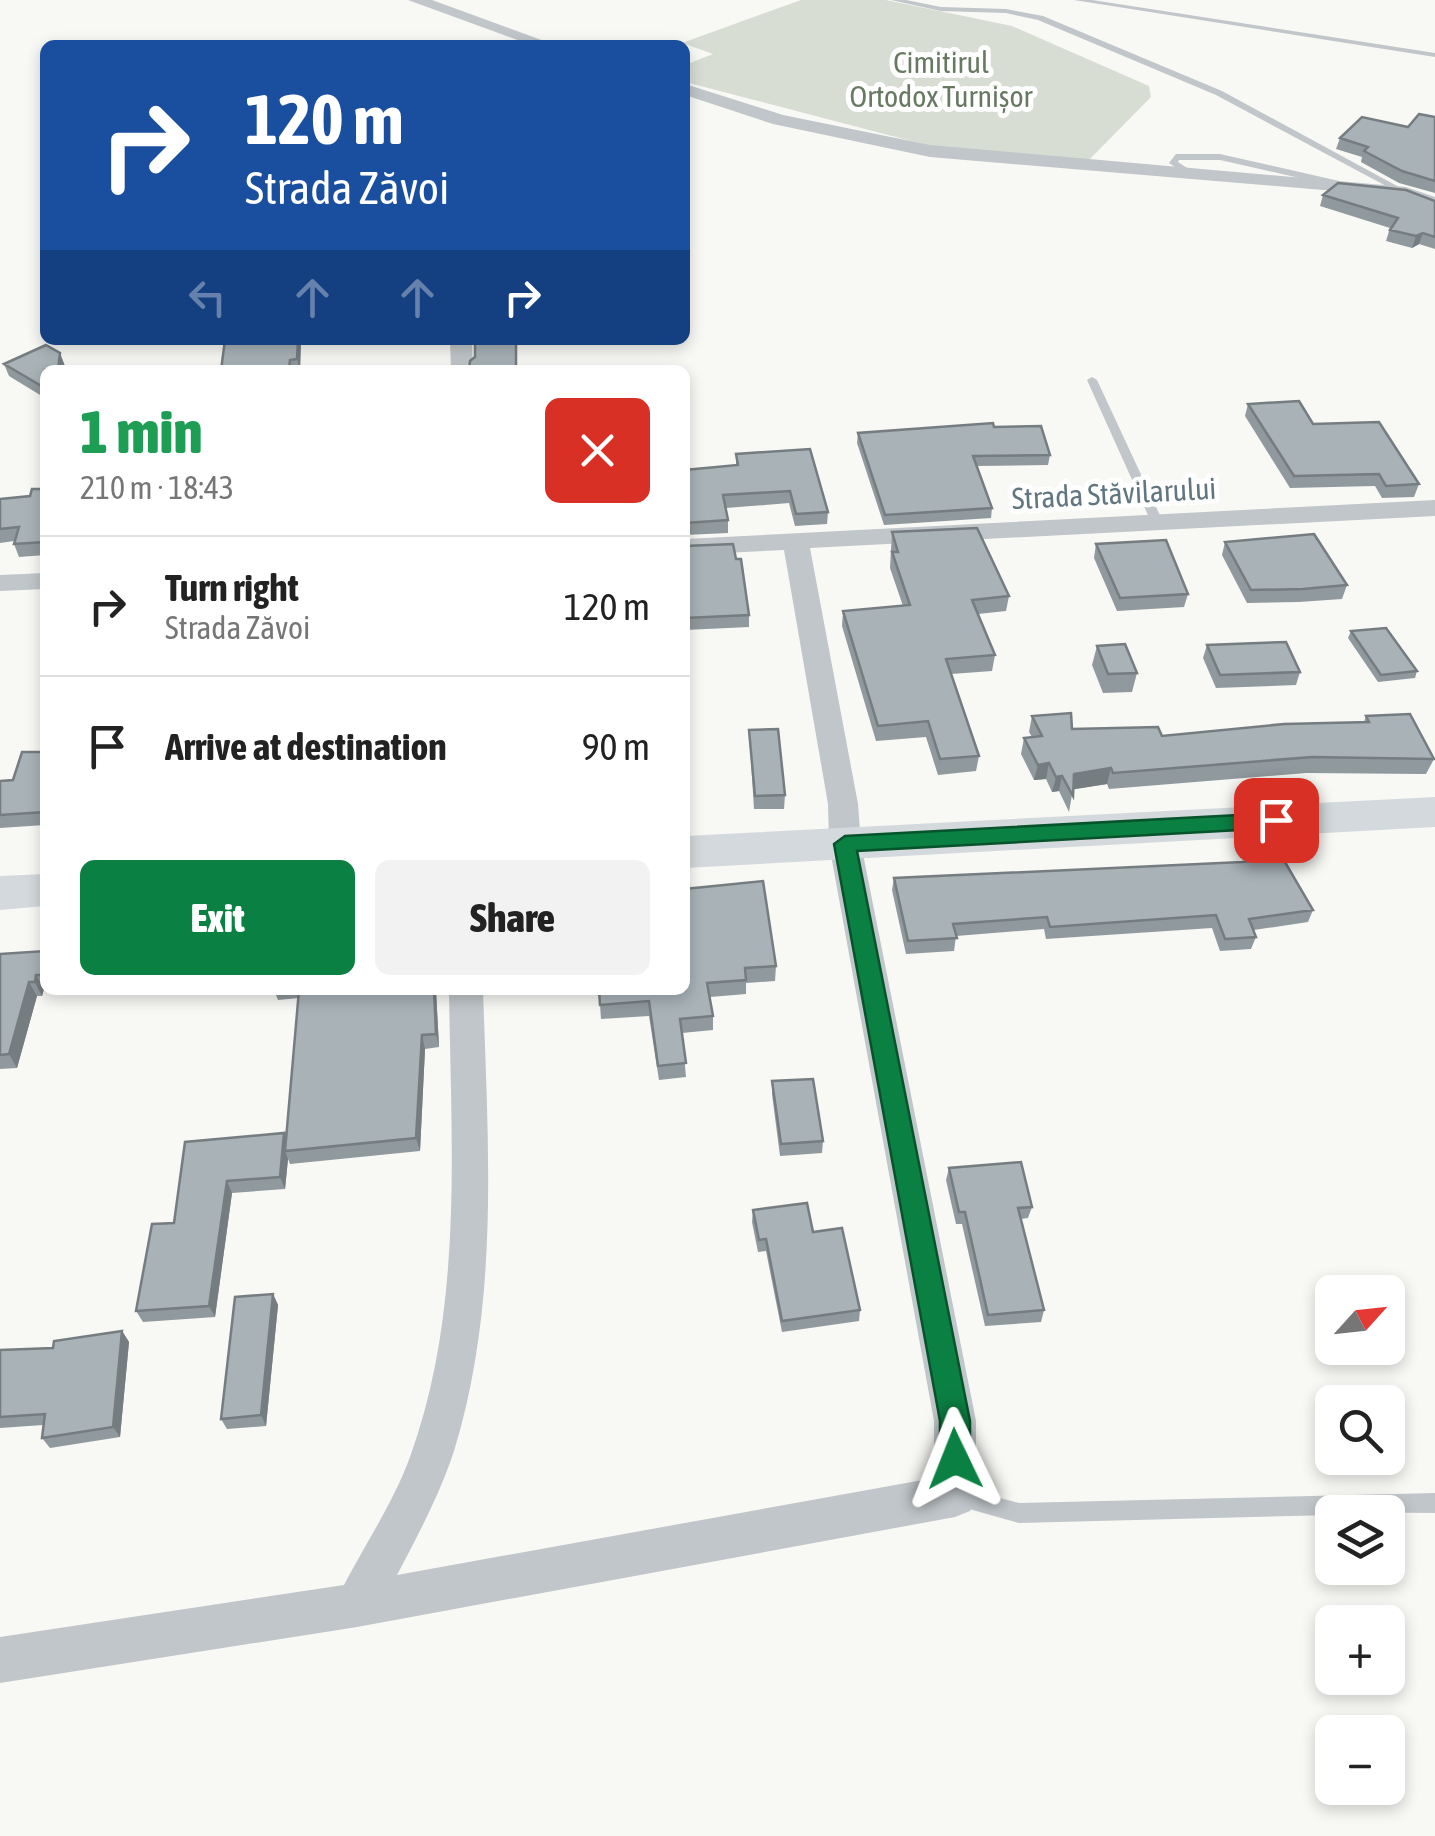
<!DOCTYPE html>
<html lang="en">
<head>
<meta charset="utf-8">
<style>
  body { margin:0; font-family:"Asap Condensed",sans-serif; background:#f2f2f2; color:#222; height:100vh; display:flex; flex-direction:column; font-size:38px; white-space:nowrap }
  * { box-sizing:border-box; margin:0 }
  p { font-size:32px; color:#767676 }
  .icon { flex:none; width:55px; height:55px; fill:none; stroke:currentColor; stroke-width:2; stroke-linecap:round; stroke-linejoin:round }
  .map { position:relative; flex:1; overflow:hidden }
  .drawer { position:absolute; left:40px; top:365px; width:650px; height:630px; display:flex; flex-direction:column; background:#fff; border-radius:15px; box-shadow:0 5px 15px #0003 }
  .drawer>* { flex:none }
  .banner { position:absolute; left:40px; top:40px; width:650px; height:305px; border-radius:15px; box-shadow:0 5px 15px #0003; background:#1a4fa0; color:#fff; overflow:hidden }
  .needle { width:65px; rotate:63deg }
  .tools { position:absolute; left:1315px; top:1275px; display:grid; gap:20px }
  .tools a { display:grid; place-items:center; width:90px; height:90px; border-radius:15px; background:#fff; box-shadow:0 5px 15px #0003; font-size:50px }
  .pin { position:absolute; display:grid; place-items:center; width:85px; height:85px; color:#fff; margin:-42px; border-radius:20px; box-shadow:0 5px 15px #0006 }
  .me { position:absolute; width:110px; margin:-55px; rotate:358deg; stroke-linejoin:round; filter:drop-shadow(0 0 8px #0008) }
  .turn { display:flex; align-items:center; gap:35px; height:210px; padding:0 40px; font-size:45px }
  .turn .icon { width:130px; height:130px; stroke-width:2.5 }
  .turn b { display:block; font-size:70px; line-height:85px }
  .lanes { display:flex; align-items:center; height:95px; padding:0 40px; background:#0003; justify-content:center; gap:50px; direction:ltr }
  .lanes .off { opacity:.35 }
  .round { display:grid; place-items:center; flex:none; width:105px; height:105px; border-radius:15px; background:#f2f2f2 }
  .summary { display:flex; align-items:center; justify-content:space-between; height:170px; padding:0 40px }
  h1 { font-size:60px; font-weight:800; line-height:75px; color:#1e9e55 }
  .cta { display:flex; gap:20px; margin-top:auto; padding:20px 40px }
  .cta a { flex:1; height:115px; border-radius:15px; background:#0b8043; color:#fff; font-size:40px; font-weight:800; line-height:115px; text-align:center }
  .cta a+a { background:#f2f2f2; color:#222 }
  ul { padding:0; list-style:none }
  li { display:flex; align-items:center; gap:30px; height:140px; padding:0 40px; border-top:2px solid #e0e0e0 }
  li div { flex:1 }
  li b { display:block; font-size:38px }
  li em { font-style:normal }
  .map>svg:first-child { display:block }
  .green { fill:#d8ddd4 }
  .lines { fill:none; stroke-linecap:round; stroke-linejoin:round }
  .lane { fill:#c0c6c9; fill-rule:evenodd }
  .street { fill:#c0c6c9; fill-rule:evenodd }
  .secondary { fill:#d3d9dc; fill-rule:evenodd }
  .wall { fill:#90999d }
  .shaded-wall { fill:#767d80 }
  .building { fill:#a8b2b7; stroke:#767d80; stroke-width:2.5 }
  .route { fill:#0b8043; stroke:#07532c; stroke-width:2.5 }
  .labels { text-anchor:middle; stroke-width:10; stroke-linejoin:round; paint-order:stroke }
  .far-park-label { font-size:30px; fill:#677961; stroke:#fff }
  .far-street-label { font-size:30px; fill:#627681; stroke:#fff }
</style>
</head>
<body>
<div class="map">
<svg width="1435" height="1836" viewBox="0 0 1435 1836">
  <rect width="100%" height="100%" fill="#f8f8f5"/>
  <path class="green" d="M801,0H886L1012,26L1149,86L1151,97L1086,163L934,147L685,82V65L713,54L682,43Z"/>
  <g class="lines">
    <path class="lane" d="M891,0H906L941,7L1006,9L1043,16L1222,91L1410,193L1403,195L1216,95L1038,20L1006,13L941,11Z
      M1074,0H1092L1435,53V57Z
      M1220,154L1339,181L1343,184L1339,187L1220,160H1179L1178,162L1196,174V178L1193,179L1169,163L1176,154Z
      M1092,377L1097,380L1164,524L1162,526L1158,528L1152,524L1087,380Z
      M955,1486L1019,1503L1435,1493V1513L1332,1512V1515L1019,1523L948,1503L945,1496L948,1489Z"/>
    <path class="street" d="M408,0H432L555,45H531Z
      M685,84L783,115L930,145L1406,187L1435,197V210L1403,198L1347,192L930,157L773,124L685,95Z
      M450,340H472L473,370H451Z
      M1435,500V516L810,548L858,804L861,844L976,1421V1496L970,1511L955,1517L357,1627L0,1683V1637L344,1585C366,1543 394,1501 410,1457C464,1308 451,1145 449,990H483C488,1145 500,1301 454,1451C440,1494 418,1535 397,1575L934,1478V1421L829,844L828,804L784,550L685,555V539Z
      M45,573V589L0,591V575Z"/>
    <path class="secondary" d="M1435,797V827L685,868V836Z
      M45,874V906L0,910V876Z"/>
  </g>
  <path class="wall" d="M1435,117V193L1399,183L1361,162L1362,157L1336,149L1340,138L1408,127Z
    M1323,195L1435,201V249L1419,244L1412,248L1386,241L1390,228L1320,206Z
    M301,340L300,370H221Z
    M4,364L65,366L45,370V398L9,376Z
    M1248,404L1313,424L1419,484L1414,497L1382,498L1375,486L1290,488L1245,416Z
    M994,427L1050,455L1048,465L977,466L992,508L991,518L884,525L857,443L858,433Z
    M736,454L828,512L827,524L795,526L789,503L726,508L728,520V533L685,535V470L736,465Z
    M45,489V555L19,557L14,544V541L0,543V499L30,496Z
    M892,532L1009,596L1006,611L978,614L995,655L992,671L951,674L979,756L976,771L938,775L926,737L876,741L842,626L843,611L903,606L890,568Z
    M1225,542L1347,585L1342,599L1299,602L1247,603L1222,555Z
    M1096,544L1188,594L1184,607L1117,611L1094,558Z
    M685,546L749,615V627L685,630Z
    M1351,631L1417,671L1415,678L1378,682L1348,638Z
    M1207,645L1300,672L1296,685L1216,688L1203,658Z
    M1097,646L1137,673L1132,692L1103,693L1092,665Z
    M1032,716L1072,729L1162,736L1364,722L1366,716L1434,759L1426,774L1306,773L1109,789L1107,784L1073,789L1069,812L1059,791L1052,792L1046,779L1034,780L1021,754L1024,738L1032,737L1029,732Z
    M749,730L785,795L784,809H754Z
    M45,752V825L0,828V781L13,780Z
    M894,878L1313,910L1308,922L1254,930L1256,937L1251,949L1220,951L1212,928L1046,939L1044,929L956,936L954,951L906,954L892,890Z
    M685,889L776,966L775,981L746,983V994L710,997L713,1016V1030L682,1033L686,1077L659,1080L649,1016L601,1019L599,990Z
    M45,951V989H44L42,996H37L17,1068L0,1069V954Z
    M130,990H219L161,994L159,990Z
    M274,990H436L439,1047L425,1049L420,1151L290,1164L288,1159L285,1189L232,1193L215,1317L143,1322L136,1311L174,1223L284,1133L286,1137L299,998L278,1000Z
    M772,1081L823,1141L822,1153L780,1156L772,1094Z
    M949,1168L1032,1207L1028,1218L1021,1219L1044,1310L1041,1322L985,1326L962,1224H956L946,1180Z
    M753,1210L813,1232L860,1310L859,1321L782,1332L766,1251L758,1252L752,1222Z
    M273,1294L278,1305L266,1426L227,1429L221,1419Z
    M122,1331L129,1342L120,1437L50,1448L42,1438L43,1425L0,1428V1350L53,1348Z"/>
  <path class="shaded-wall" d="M1423,233L1419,244L1412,248L1416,236Z
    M298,340H301L300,370L297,359Z
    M60,353L65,366L64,370H58Z
    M1049,763L1046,779L1034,780L1038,765Z
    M1111,768L1107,784L1070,790L1074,774Z
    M1062,776L1059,791L1052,792L1056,777Z
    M36,975L44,989L42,996L35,982Z
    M29,982L37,996L17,1068L9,1054Z
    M434,990H436L439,1047L436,1034Z
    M422,1035L425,1049L420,1151L416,1138Z
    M284,1133L289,1145L285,1151L288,1159L285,1189L280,1177Z
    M227,1181L232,1193L215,1317L209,1306Z
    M273,1294L278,1305L266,1426L261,1415Z
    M122,1331L129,1342L120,1437L113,1427Z"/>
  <path class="building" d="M1419,114L1435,117V181L1402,171L1364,151L1368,147L1340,138L1362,117L1408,127Z
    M1338,183L1406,190L1435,201V237L1423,233L1416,236L1390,230L1398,218L1323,195Z
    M225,340H298L297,359L290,360L289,370H221Z
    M475,340H516V370H469L470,361L475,357Z
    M46,345L60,353L58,370H45V388L4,364Z
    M1299,401L1313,424L1379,422L1419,484L1386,486L1379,474L1294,476L1248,404Z
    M993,423L994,427L1041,426L1050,455L973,456L992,508L885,515L858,433Z
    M810,449L828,512L796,514L790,491L723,495L728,520L685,523V470L738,465L736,454Z
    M32,489H45V542L14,544L19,527L0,529V499L30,496Z
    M977,528L1009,596L972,600L995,655L946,659L979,756L940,759L928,721L878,726L843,611L910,605L892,552H898L892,532Z
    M1314,534L1347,585L1303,589L1251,590L1225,542Z
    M1166,540L1188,594L1120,598L1096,544Z
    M733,544L736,559H741L749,615L685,618V546Z
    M1386,628L1417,671L1381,675L1351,631Z
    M1286,642L1300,672L1220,675L1207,645Z
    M1125,644L1137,673L1108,674L1097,646Z
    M1071,713L1072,729L1158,727L1162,736L1284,724L1369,722L1366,716L1410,714L1434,759L1312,757L1113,773L1111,768L1074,774L1073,796L1062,776L1056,777L1049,763L1038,765L1024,738L1042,736L1032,716Z
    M778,729L785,795L755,796L749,730Z
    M22,752H45V812L0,815V781L13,780Z
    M1282,857L1313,910L1249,919L1256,937L1225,939L1216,915L1050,927L1047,917L953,924L957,938L908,941L894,878L1242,862Z
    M763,881L776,966L745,968L746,980L707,983L713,1016L680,1019L686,1063L658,1066L649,1001L600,1005L599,990H685V889Z
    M45,951V975H36L35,982H29L9,1054L0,1055V954Z
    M299,990H434L436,1034L422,1035L416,1138L285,1151Z
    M813,1079L823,1141L781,1144L772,1081Z
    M284,1133L280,1177L227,1181L209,1306L136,1311L152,1224L174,1223L185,1142Z
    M1021,1162L1032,1207L1018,1208L1044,1310L988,1315L965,1212H959L949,1168Z
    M807,1203L813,1232L842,1228L860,1310L782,1321L766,1239L759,1240L753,1210Z
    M273,1294L261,1415L221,1419L235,1297Z
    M122,1331L113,1427L42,1438L45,1414L0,1417V1350L53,1348L54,1341Z"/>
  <path class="route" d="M1276,813L1287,820L1276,828L857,851L970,1421V1459L965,1469L955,1473L944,1469L940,1459V1421L834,844L845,836Z"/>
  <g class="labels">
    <g class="far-park-label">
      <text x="941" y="73">Cimitirul<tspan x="941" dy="34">Ortodox Turnișor</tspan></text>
    </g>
    <g class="far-street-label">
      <text transform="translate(1114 494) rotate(-3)" y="10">Strada Stăvilarului</text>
    </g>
  </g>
</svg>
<div class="tools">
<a><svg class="needle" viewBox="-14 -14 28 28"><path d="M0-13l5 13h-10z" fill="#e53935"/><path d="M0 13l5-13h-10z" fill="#767676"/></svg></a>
<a><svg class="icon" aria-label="search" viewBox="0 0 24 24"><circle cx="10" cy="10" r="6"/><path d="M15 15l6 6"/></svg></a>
<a><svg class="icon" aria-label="layers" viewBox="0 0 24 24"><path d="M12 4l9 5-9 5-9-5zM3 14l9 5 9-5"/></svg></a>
<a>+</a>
<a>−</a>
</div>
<div class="pin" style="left:1276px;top:820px;background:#d93025"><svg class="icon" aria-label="arrive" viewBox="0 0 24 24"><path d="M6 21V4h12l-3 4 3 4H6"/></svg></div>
<svg class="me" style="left:955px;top:1459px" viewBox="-20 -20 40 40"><path d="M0-17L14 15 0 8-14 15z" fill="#0b8043" stroke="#fff" stroke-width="4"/></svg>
<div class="banner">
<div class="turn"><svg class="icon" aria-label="right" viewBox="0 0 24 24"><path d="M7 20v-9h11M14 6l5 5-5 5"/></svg><div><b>120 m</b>Strada Zăvoi</div></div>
<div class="lanes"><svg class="icon off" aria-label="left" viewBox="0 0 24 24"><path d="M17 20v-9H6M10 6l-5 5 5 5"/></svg><svg class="icon off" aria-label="ahead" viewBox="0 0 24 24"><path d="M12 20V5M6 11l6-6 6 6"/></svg><svg class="icon off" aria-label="ahead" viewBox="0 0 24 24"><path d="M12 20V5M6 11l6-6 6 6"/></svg><svg class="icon" aria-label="right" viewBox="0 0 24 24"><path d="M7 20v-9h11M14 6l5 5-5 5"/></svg></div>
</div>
<section class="drawer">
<div class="summary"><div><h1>1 min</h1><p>210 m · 18:43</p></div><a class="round" style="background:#d93025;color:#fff"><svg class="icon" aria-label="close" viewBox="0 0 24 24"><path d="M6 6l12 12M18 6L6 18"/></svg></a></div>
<ul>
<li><svg class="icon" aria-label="right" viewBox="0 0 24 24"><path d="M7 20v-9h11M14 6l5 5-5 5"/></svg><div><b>Turn right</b><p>Strada Zăvoi</p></div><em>120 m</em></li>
<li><svg class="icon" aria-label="arrive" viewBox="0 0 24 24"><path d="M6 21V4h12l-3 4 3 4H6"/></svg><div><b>Arrive at destination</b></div><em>90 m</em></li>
</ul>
<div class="cta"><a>Exit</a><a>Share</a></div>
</section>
</div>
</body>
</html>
